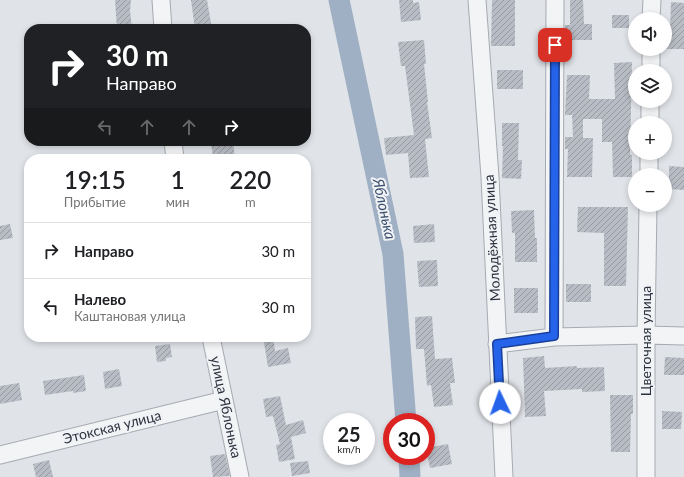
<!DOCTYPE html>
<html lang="ru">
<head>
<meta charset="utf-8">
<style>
  body { margin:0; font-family:Lato,sans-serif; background:#f2f2f2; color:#202124; height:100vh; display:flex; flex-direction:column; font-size:15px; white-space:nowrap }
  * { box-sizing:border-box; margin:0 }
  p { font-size:13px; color:#757577 }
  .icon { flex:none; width:22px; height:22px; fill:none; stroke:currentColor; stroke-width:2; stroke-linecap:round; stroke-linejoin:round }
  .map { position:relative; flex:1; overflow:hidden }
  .details { position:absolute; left:24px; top:154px; width:287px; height:188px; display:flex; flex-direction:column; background:#fff; border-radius:16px; box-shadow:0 2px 6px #0003 }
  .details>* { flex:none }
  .banner { position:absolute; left:24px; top:24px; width:287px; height:122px; border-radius:16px; box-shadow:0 2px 6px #0003; background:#202124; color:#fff; overflow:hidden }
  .tools { position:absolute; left:628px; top:12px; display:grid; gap:8px }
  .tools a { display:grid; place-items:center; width:44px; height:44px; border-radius:50%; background:#fff; box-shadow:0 2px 6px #0003; font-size:20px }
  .speed { position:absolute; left:323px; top:413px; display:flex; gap:8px; font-size:20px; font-weight:700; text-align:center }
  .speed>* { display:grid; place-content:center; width:52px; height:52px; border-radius:50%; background:#fff; box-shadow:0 2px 6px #0003; line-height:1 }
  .speed small { font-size:10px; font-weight:400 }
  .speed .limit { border:6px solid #d22; background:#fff; color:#111 }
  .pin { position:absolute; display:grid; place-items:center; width:34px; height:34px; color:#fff; margin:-17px; border-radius:8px; box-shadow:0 2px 6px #0006 }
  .me { position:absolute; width:44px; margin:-22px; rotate:357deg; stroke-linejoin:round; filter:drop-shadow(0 0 3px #0008) }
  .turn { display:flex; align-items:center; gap:14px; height:84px; padding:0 16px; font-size:18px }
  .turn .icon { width:52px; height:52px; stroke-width:2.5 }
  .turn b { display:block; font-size:28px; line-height:34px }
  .lanes { display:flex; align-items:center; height:38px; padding:0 16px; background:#0003; justify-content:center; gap:20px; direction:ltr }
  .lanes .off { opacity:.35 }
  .eta { display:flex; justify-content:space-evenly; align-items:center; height:68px; text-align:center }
  .eta b { font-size:24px; font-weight:600; line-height:28px }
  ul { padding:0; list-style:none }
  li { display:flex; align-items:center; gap:12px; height:56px; padding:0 16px; border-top:1px solid #e0e0e0 }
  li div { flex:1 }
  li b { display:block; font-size:15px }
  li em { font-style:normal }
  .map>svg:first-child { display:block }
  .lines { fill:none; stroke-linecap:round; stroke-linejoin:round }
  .river { stroke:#9fb0c4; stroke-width:21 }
  .building { fill:url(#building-hatch) }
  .minor-casing { stroke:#a6aab1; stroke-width:19 }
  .minor { stroke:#f3f4f6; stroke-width:17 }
  .route-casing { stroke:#184099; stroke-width:10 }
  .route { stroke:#2563eb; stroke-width:7 }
  .labels { text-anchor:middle; stroke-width:4; stroke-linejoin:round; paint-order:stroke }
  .street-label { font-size:14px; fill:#2b313d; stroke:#f0f2f5 }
  .water-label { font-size:15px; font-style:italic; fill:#394f6d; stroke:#f0f2f5 }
</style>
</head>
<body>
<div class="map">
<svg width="684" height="477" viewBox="0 0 684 477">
  <defs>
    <pattern id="building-hatch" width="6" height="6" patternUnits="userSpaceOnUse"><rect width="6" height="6" fill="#b8bcc4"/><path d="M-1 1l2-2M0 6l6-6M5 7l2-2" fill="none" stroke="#9699a0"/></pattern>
  </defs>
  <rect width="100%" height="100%" fill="#e0e3e8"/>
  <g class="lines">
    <path class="river" d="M339,0L393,254L406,422
      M409,456L410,477"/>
  </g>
  <path class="building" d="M115,0H131L130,10L132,29H117Z
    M191,0H207L212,29H195Z
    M399,0H413V3L419,2L421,20L401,22Z
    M492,0H515V46H491Z
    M570,0H583L584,24H592V40H565V25H570Z
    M671,2L684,3V49H666V28H670Z
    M612,15H629V28H612Z
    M424,40L426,64H424L428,102H427L432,138L425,139L429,177L410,178L408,153L386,155L384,138L414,135L405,66H401L398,42Z
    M632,62L630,155H632V177H613L612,142H602V119H583V138H593L592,177H567L568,149H565V137H573L572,115H565L567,75H590L589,99H615L614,63Z
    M497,70H523V89H497Z
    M502,123H519L518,160H522L521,179L502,178L503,146H502Z
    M226,141H233L235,159H216L215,157H213L211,143Z
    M669,166L684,167V190L669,189Z
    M578,207H628L626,286H604V233L577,232Z
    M534,210L535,238H537V262H515V233H512L511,211Z
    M10,224L13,238L0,240V226Z
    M434,224L435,242L414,243L413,226Z
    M437,260L438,286L419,287L417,261Z
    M566,284H591V302H566Z
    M514,288H538V313H514Z
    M432,316L435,359L452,358L455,383H450L453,405L434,407L431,385L427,386L424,349H416L415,317Z
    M263,337H273L275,351L288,348L291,363L268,367Z
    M170,344L172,357L166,358V361L157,362L155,346Z
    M544,356L545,368L577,366V368L604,367L605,391L582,392V389L544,391L546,416L525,417L523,358Z
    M665,357L684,358V375H664Z
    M119,369L122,386L105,389L103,372Z
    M84,375L86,391L73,393V391L45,395L43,381Z
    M19,383L22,400L0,404V386Z
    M610,395H633V414H631L630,452H611Z
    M280,396L286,425L303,420L306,433L291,437L295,459L279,462L276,445L280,444L273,416L266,417L263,399Z
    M662,411L682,412L681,429H662Z
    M448,444L452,464L430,468L426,448Z
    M225,454L230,476L213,477L210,456Z
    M49,460L53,477H36L33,464Z
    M308,461L310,473L292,476L290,463Z"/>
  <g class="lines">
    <defs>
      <path id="minor" d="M161,0L163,29
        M477,0L490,177L504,477
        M651,19L652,0
        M651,71V49
        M650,123V101
        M173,141L175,159
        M649,175V153
        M211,337L240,477
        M554,337L555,0
        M497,344L554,337L646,335L684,336
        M0,455L224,400
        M646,477V335L648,205"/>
    </defs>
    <use href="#minor" class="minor-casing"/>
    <use href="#minor" class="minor"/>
  </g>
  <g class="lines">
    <defs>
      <path id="route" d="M500,403L497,344L554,336L555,45"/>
    </defs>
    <use href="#route" class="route-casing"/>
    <use href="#route" class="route"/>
  </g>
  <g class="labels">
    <g class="street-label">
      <text transform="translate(492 238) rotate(-93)" y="5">Молодёжная улица</text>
      <text transform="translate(646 341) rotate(-90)" y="5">Цветочная улица</text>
      <text transform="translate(226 407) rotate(78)" y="5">улица Яблонька</text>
      <text transform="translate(112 427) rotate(-14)" y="5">Этокская улица</text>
    </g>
    <g class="water-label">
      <text transform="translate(384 209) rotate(78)" y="5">Яблонька</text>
    </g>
  </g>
</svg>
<div class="tools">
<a><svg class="icon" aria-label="sound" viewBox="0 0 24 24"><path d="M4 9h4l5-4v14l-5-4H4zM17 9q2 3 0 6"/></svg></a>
<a><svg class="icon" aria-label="layers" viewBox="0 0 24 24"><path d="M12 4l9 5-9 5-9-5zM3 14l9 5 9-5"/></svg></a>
<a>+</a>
<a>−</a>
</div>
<div class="speed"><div>25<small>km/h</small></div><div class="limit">30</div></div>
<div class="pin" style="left:555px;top:45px;background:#d93025"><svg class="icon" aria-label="arrive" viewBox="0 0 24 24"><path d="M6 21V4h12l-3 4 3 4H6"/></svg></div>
<svg class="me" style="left:500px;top:403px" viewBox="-20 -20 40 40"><circle r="19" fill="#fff"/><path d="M0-13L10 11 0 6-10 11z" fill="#2563eb"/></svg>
<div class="banner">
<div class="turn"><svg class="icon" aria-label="right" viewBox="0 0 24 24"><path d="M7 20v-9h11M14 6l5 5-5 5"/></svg><div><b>30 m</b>Направо</div></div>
<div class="lanes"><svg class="icon off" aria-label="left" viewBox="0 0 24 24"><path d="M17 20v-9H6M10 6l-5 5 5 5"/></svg><svg class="icon off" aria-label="ahead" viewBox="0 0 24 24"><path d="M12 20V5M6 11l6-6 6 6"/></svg><svg class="icon off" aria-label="ahead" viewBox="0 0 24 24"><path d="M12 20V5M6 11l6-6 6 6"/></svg><svg class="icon" aria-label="right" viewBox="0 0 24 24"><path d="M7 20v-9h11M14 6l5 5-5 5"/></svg></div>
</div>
<section class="details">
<div class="eta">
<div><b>19:15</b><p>Прибытие</p></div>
<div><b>1</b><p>мин</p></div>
<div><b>220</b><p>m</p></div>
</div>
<ul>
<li><svg class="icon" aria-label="right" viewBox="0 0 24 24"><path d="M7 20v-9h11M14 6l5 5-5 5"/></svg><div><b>Направо</b></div><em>30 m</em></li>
<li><svg class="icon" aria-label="left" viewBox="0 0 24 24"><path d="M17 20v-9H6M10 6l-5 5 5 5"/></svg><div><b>Налево</b><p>Каштановая улица</p></div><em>30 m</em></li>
</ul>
</section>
</div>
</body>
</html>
